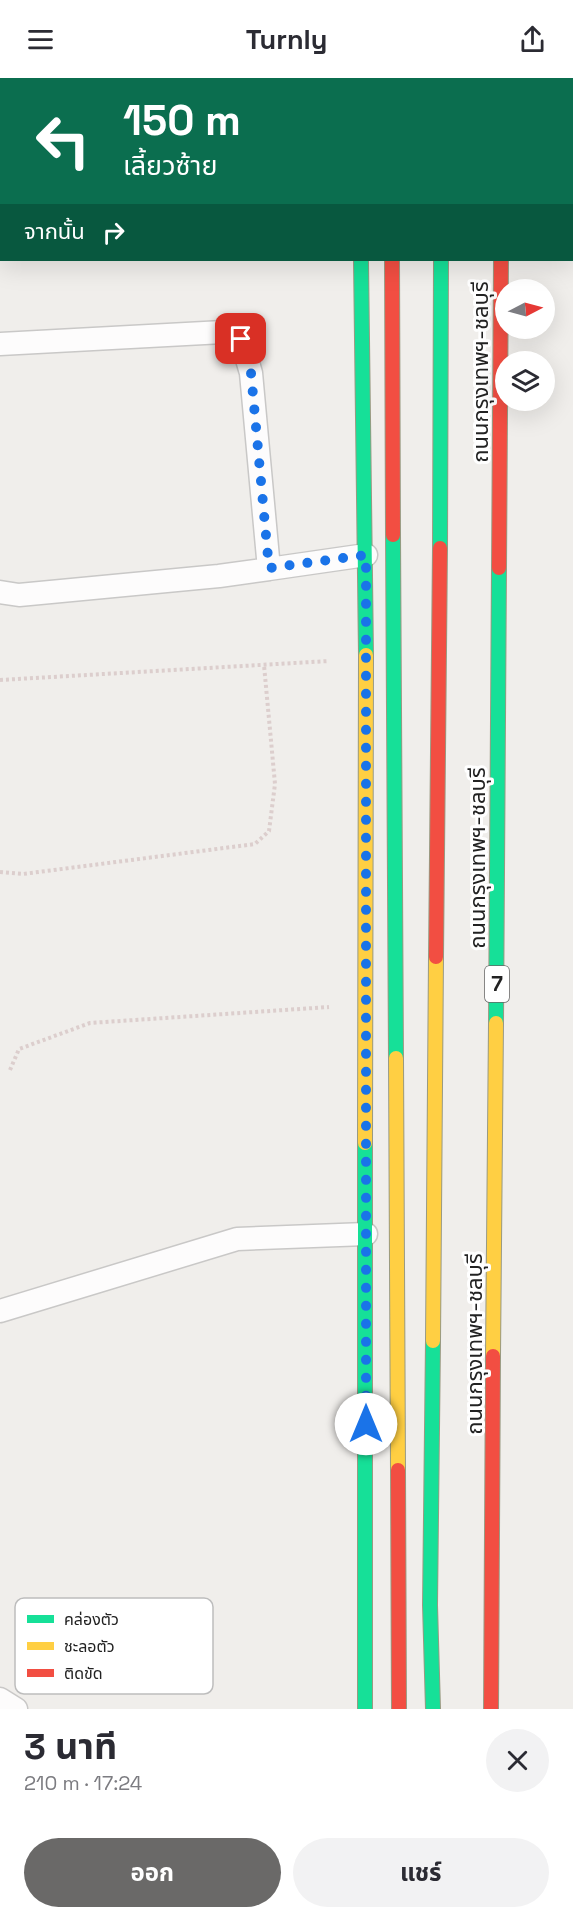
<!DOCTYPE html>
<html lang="th">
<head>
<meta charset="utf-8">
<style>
  body { margin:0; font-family:"Space Grotesk","Noto Sans Thai",sans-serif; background:#f2f2f3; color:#2b2b33; height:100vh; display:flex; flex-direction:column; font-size:22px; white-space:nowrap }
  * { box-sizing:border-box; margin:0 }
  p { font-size:20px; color:#7c7c81 }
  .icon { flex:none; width:33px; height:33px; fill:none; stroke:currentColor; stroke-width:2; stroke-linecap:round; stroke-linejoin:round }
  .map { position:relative; height:1631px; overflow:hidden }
  .drawer { display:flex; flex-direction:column; background:#fff; flex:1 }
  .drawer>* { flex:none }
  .top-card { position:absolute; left:0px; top:0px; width:573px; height:183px; box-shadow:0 6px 24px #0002; background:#0b6e4f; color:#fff; overflow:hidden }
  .needle { width:39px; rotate:84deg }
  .buttons { position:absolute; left:495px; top:201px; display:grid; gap:12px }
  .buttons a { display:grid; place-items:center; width:60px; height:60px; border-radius:50%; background:#fff; box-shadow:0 6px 24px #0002; font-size:30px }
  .pin { position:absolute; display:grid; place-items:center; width:51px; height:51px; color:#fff; margin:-26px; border-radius:12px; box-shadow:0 3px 9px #0006 }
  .me { position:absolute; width:66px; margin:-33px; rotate:0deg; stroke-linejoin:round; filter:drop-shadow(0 0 4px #0008) }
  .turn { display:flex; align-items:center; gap:21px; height:126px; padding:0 24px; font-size:27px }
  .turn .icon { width:78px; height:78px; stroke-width:2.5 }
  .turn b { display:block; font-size:42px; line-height:51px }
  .then { display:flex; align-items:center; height:57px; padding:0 24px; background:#0003; gap:12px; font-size:22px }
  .round { display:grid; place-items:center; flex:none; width:63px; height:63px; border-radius:32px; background:#f2f2f3 }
  .summary { display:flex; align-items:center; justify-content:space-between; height:102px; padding:0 24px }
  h1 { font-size:36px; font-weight:700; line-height:45px }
  .action { display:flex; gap:12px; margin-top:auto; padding:12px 24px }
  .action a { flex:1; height:69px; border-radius:36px; background:#6a6968; color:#fff; font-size:24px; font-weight:700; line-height:69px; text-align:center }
  .action a+a { background:#f2f2f3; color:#2b2b33 }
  header { display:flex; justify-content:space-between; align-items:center; height:78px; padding:0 24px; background:#fff; font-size:27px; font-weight:700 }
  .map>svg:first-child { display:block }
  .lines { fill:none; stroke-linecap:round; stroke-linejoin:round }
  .lane-casing { stroke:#c9c8c7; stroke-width:25 }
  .fast-casing { stroke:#999a82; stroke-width:16 }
  .slow-casing { stroke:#999a82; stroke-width:16 }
  .jam-casing { stroke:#999a82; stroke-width:16 }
  .path { stroke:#dccecd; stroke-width:4; stroke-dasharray:3 3; stroke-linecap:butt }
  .lane { stroke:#fdfcfc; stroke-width:22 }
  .fast { stroke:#16e098; stroke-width:14 }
  .slow { stroke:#ffcf43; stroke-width:14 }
  .jam { stroke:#f24e42; stroke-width:14 }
  .route { stroke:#1a73e8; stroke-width:10; stroke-dasharray:0 18 }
  .labels { text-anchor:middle; stroke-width:6; stroke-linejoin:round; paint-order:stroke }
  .shield { fill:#fff; stroke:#646464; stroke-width:1.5 }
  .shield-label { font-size:21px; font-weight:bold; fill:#222 }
  .street-label { font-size:22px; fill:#222; stroke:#fff }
  .key { fill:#fff; stroke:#bdbdbd; stroke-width:1.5 }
  .key-label { font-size:16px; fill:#222 }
</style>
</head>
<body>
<header><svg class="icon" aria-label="menu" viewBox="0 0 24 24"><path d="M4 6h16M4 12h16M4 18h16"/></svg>Turnly<svg class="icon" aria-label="share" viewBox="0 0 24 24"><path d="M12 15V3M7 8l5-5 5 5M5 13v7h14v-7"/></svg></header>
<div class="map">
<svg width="573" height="1631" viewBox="0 0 573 1631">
  <rect width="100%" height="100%" fill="#f0eeeb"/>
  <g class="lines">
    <defs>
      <path id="lane" d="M0,266L223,254L241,261L251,295L269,491L219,498L19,517L0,514
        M269,491L366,477
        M0,1233L237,1161L366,1156
        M0,1621L16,1631"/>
      <path id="fast" d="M391,0V2
        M361,182L366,577
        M393,457L396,980
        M440,470L441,182
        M496,945L499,490
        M433,1263L430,1527L433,1631
        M365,1631V1065"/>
      <path id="slow" d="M502,0V2
        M396,980L398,1392
        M365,1065L366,577
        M433,1263L436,879
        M493,1278L496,945"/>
      <path id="jam" d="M358,0V2
        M440,0V2
        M392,182L393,457
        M499,490L501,182
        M436,879L440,470
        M398,1392L399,1631
        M491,1631L493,1278"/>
    </defs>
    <use href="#lane" class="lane-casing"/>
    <use href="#fast" class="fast-casing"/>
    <use href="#slow" class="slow-casing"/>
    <use href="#jam" class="jam-casing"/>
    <path class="path" d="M0,602L329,583
      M0,794L23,796L255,766L269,753L275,706L264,587
      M10,992L19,971L90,945L329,929"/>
    <use href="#lane" class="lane"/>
    <use href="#fast" class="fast"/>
    <use href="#slow" class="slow"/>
    <use href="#jam" class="jam"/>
  </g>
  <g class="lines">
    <path class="route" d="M241,261L251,295L269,490L366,477V1346"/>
  </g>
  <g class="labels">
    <rect class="shield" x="485" y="888" width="24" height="36" rx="4.5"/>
    <g class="shield-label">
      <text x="497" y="913">7</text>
    </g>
    <g class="street-label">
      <text transform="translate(480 294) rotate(-90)" y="8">ถนนกรุงเทพฯ-ชลบุรี</text>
      <text transform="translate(477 780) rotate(-90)" y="8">ถนนกรุงเทพฯ-ชลบุรี</text>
      <text transform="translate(474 1266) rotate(-90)" y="8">ถนนกรุงเทพฯ-ชลบุรี</text>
    </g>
  </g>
  <rect x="15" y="1520" width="198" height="96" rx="9" class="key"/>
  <rect x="27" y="1537" width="27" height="8" fill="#16e098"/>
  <rect x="27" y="1564" width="27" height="8" fill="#ffcf43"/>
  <rect x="27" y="1591" width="27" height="8" fill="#f24e42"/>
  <g class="key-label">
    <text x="64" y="1547">คล่องตัว</text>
    <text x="64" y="1574">ชะลอตัว</text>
    <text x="64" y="1601">ติดขัด</text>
  </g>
</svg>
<div class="buttons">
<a><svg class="needle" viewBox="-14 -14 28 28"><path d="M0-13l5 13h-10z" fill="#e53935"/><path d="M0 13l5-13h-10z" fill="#7c7c81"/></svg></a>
<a><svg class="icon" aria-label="layers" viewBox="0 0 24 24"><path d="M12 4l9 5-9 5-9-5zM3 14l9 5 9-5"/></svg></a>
</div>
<div class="pin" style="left:241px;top:261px;background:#d93025"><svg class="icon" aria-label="arrive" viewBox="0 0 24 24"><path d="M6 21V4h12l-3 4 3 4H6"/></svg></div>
<svg class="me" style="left:366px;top:1346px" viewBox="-20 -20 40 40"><circle r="19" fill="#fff"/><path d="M0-13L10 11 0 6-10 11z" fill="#1a73e8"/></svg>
<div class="top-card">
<div class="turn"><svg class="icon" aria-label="left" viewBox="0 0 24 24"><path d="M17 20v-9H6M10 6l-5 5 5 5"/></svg><div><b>150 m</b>เลี้ยวซ้าย</div></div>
<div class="then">จากนั้น<svg class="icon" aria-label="right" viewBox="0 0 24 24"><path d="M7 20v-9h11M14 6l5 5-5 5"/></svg></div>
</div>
</div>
<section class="drawer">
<div class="summary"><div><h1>3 นาที</h1><p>210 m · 17:24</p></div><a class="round"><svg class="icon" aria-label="close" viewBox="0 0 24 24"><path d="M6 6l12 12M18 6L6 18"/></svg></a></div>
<div class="action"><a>ออก</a><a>แชร์</a></div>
</section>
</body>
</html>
